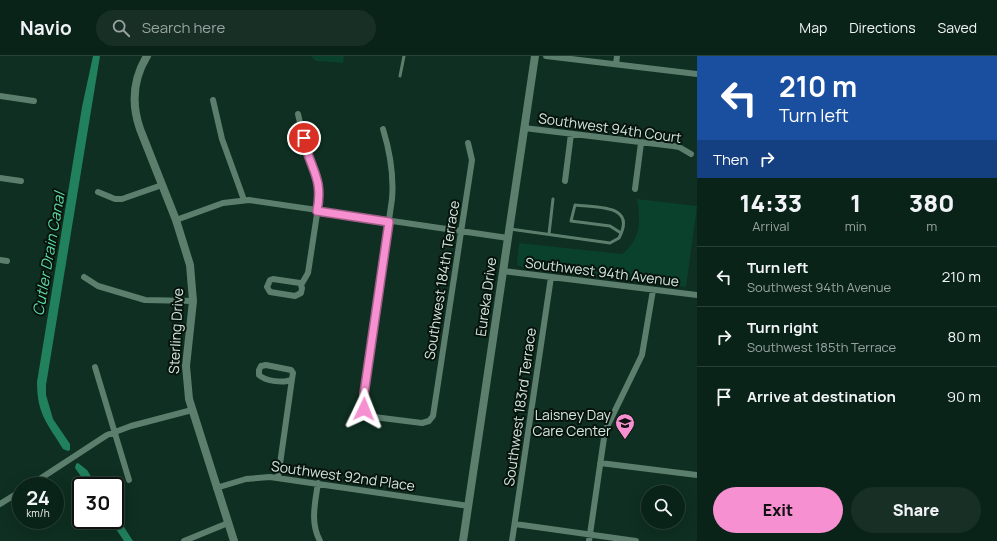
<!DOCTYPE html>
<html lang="en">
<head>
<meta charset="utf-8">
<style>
  body { margin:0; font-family:Manrope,sans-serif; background:#182f26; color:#f1f3f6; height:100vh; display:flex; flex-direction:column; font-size:15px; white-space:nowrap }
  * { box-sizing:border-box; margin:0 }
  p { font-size:13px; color:#99a4a2 }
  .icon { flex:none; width:22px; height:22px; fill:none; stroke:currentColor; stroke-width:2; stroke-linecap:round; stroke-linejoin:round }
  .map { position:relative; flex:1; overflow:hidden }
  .drawer { display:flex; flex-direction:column; background:#0a2319; width:300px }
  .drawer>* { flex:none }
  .banner { background:#1a4fa0; color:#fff; overflow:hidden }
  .controls { position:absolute; left:641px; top:429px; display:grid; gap:8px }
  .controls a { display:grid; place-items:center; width:44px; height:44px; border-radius:50%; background:#0a2319; box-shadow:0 4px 16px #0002,0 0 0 1px #2a4038; font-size:20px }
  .speed { position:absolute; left:12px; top:421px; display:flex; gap:8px; font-size:20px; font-weight:700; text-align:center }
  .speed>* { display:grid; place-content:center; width:52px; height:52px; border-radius:50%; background:#0a2319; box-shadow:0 4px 16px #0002,0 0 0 1px #2a4038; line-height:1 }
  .speed small { font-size:10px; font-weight:400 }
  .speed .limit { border:2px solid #111; border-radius:6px; background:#fff; color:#111 }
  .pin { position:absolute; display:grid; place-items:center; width:34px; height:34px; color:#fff; margin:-17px; border:2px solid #fff; border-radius:50%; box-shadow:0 1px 4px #0007 }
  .me { position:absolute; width:44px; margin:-22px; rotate:2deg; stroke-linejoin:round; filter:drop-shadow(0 0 3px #0008) }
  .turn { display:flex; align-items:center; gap:14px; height:84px; padding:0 16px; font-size:18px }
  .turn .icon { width:52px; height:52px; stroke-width:2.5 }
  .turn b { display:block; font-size:28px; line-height:34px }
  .then { display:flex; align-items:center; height:38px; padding:0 16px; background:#0003; gap:8px; font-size:15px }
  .eta { display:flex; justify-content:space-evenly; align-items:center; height:68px; text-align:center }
  .eta b { font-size:24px; font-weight:800; line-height:28px }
  .primary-button { display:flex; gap:8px; margin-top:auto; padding:8px 16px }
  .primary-button a { flex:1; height:46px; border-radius:24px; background:#f690d0; color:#111; font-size:16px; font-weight:800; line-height:46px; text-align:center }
  .primary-button a+a { background:#182f26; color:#f1f3f6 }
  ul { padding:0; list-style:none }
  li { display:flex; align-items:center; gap:12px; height:60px; padding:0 16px; border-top:1px solid #2a4038 }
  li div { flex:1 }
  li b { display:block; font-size:15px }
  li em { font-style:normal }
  header { display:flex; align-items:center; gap:24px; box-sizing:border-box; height:56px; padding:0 20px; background:#0a2319; border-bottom:1px solid #2a4038 }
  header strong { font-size:19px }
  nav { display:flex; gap:22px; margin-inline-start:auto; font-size:14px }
  .search { width:280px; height:36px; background:#182f26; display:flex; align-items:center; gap:10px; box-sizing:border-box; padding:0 14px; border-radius:22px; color:#99a4a2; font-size:15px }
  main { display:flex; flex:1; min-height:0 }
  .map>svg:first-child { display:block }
  .green { fill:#0a412c }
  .water { fill:#20815c }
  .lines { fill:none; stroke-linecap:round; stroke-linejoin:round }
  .lane { stroke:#5c7e6d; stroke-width:3 }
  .street { stroke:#5c7e6d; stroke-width:6 }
  .secondary { stroke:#5c7e6d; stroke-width:8 }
  .route-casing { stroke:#a05e87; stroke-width:10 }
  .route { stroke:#f690d0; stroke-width:7 }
  .labels { text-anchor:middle; stroke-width:4; stroke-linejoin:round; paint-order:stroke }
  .street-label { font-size:14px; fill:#d5e7dd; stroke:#07140d }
  .poi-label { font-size:14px; fill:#d5e7dd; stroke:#07140d; text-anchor:end }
  .water-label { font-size:15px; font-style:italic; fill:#5edaa5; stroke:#07140d }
</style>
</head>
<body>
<header>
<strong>Navio</strong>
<div class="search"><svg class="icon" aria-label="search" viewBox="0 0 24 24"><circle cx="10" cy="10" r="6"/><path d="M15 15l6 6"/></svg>Search here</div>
<nav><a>Map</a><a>Directions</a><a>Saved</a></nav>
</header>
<main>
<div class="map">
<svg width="697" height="485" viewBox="0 0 697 485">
  <rect width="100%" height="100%" fill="#0e2f21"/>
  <path class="green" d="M311,0H344L343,7L316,5Z
    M637,143L697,150L686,231L522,211L517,209L519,187L622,198C641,184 641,164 637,143Z"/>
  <path class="water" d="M93,0H100L46,329V339L53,363L70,388V394L68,395L63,393C48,368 37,359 37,326L82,51Z
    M78,407L87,414L97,430H88L75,412L76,408Z
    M115,457L131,482L133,485H124L110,464H115Z"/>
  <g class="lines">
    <path class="lane" d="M400,20L404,0
      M510,173L610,187L619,182C637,148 597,152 575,149L571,165L610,170L621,177
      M549,178L553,143"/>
    <path class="street" d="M546,0L697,18
      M616,8L617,0
      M0,40L34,45
      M213,44L222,83L244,144
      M298,58L307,97L317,119L319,130V145L308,217L301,229
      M524,72L673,90L679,91L691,98
      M383,73C390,96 394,119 392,143L363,345L365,356L374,361L422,367L429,365L433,360L472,104L468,87
      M0,122L21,125
      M565,125L571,78
      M635,133L641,87
      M98,136L115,143H122L162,129
      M176,164L223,147L249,144L508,182
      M0,204L7,205
      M503,215L697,239
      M84,221L98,230L145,244L193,245
      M273,223L300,227L302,232L301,237L295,240L270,236L267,231L270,224Z
      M266,309L291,314L293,317L292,323C285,328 265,325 259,319V314L261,310Z
      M95,311L129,424
      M600,407L697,419
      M278,422L292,323
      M318,427C315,447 310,467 320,485
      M29,430L107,379L131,370L192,354
      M216,432L246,423L270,421L469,450
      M0,448L21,435
      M515,468L636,485
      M184,485L228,467
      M512,485L551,221
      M589,485L605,375L642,299L653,234"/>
    <path class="secondary" d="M147,0C133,23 131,47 140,73L176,164L190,209L193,245L186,310L189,343L234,485
      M463,485L535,0"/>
  </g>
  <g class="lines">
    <defs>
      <path id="route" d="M304,82C309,113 324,120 317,155L389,166L364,338V353"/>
    </defs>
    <use href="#route" class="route-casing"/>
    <use href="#route" class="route"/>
  </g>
  <defs>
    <symbol id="school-pin" viewBox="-11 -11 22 30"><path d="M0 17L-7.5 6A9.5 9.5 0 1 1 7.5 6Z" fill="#f690d0" stroke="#07140d"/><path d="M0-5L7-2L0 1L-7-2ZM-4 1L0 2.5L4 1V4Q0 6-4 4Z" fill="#111"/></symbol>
  </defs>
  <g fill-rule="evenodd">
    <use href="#school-pin" x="614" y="356" width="22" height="30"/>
  </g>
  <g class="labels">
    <g class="street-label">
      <text transform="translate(610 72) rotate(8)" y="5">Southwest 94th Court</text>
      <text transform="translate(602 216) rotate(7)" y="5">Southwest 94th Avenue</text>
      <text transform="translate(442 224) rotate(-81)" y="5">Southwest 184th Terrace</text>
      <text transform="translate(486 241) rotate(-82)" y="5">Eureka Drive</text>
      <text transform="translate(176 275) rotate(-87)" y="5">Sterling Drive</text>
      <text transform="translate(520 351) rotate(-82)" y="5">Southwest 183rd Terrace</text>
      <text transform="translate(343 420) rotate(8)" y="5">Southwest 92nd Place</text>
    </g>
    <g class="poi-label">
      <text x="611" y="364">Laisney Day<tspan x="611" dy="16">Care Center</tspan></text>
    </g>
    <g class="water-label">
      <text transform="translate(49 198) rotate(-80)" y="5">Cutler Drain Canal</text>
    </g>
  </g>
</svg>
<div class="controls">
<a><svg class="icon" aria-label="search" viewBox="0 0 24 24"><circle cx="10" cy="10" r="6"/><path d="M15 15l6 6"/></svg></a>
</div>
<div class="speed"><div>24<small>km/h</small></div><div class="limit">30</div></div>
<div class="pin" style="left:304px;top:82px;background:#d93025"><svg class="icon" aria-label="arrive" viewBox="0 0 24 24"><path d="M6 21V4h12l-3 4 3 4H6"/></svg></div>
<svg class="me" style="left:364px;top:353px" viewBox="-20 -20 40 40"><path d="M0-17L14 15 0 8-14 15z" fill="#f690d0" stroke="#fff" stroke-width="4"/></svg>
</div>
<section class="drawer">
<div class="banner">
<div class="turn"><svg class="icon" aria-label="left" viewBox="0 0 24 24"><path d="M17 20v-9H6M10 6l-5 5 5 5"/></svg><div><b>210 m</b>Turn left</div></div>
<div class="then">Then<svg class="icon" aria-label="right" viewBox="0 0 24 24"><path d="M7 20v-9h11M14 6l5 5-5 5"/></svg></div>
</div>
<div class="eta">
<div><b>14:33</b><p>Arrival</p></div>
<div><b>1</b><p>min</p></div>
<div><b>380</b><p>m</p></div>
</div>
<ul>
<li><svg class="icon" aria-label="left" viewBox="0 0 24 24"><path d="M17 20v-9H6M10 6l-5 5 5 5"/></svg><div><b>Turn left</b><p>Southwest 94th Avenue</p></div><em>210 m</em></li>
<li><svg class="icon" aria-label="right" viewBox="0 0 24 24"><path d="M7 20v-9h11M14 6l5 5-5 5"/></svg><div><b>Turn right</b><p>Southwest 185th Terrace</p></div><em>80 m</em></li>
<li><svg class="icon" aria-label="arrive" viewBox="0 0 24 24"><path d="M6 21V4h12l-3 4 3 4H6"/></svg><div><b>Arrive at destination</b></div><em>90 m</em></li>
</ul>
<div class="primary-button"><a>Exit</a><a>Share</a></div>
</section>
</main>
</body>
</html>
